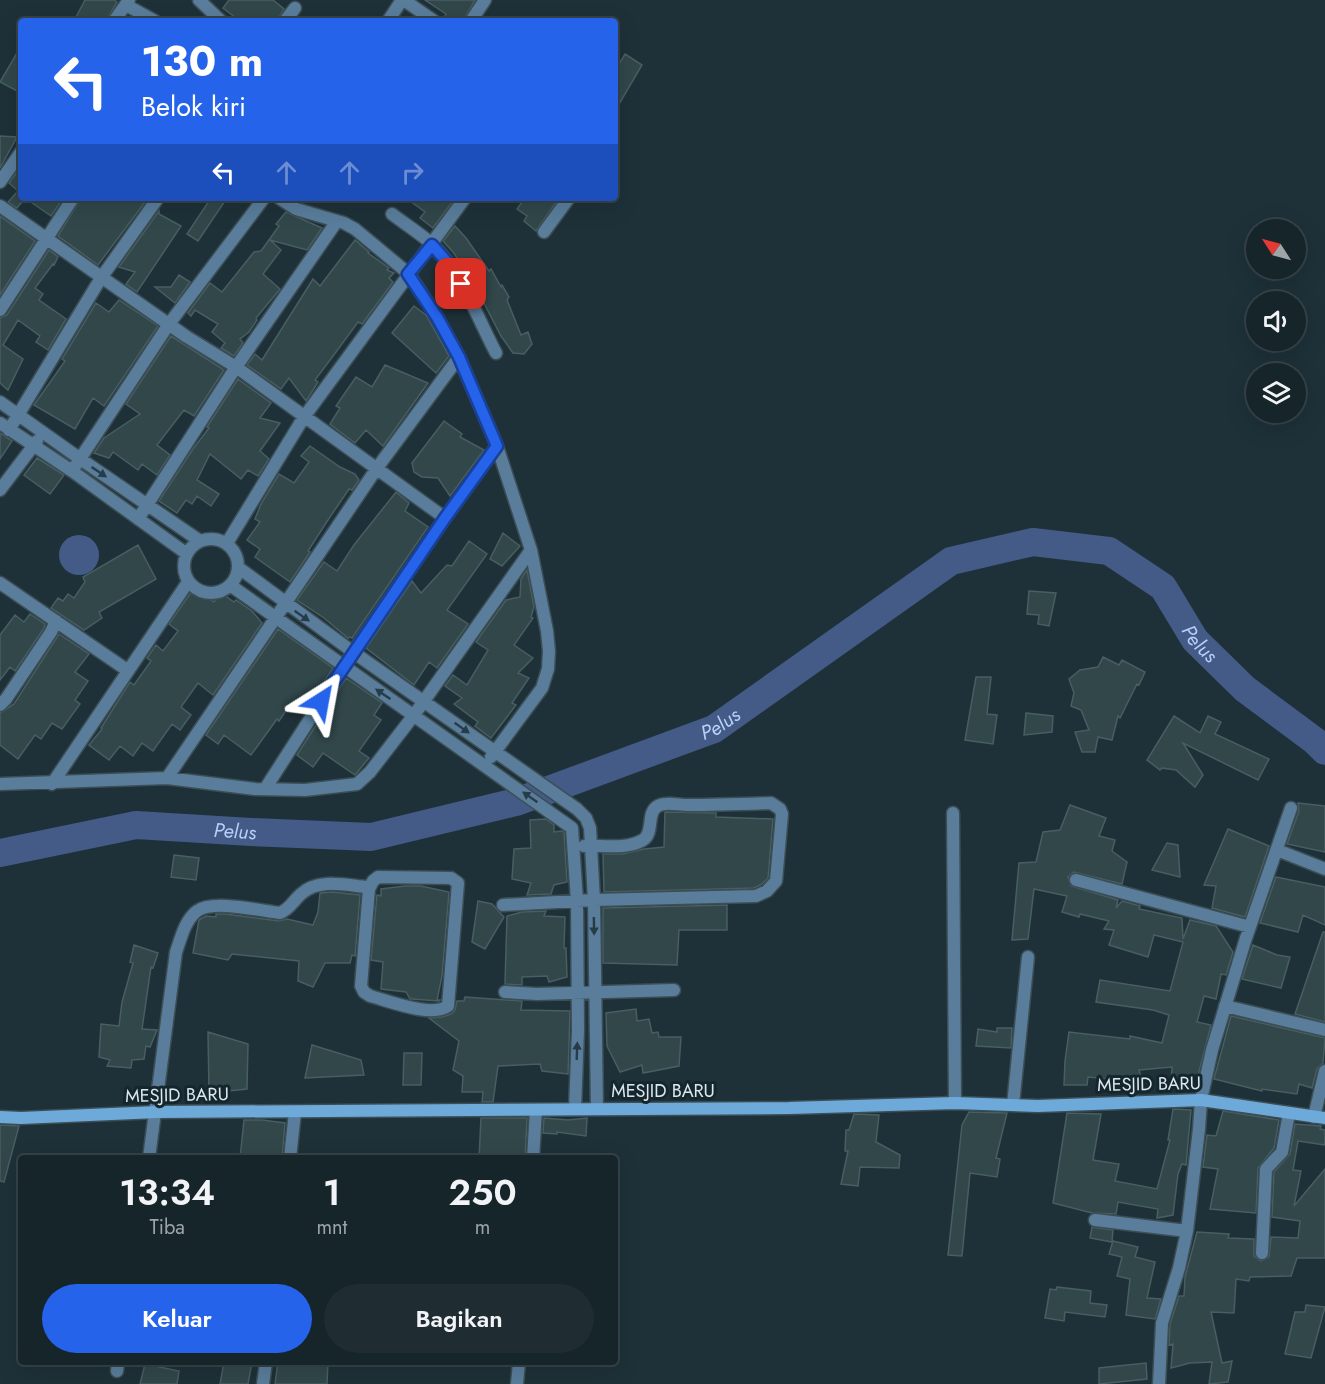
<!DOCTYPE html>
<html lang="id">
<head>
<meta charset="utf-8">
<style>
  body { margin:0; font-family:Jost,sans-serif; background:#1f2d32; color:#f1f3f6; height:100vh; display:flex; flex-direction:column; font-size:22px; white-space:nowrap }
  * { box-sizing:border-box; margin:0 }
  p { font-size:20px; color:#9ea5a8 }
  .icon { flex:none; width:33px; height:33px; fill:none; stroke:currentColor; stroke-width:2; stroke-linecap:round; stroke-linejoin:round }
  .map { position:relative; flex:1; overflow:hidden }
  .side { position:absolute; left:18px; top:1155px; width:600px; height:210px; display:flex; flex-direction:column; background:#16252a; border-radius:6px; box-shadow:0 6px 24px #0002,0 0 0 2px #354247 }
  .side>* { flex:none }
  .top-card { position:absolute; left:18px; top:18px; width:600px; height:183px; border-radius:6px; box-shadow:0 6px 24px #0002,0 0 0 2px #354247; background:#2563eb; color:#fff; overflow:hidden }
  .needle { width:39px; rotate:306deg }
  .fabs { position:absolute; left:1246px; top:219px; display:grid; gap:12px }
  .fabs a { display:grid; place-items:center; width:60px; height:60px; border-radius:50%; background:#16252a; box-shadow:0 6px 24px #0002,0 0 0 2px #354247; font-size:30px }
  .pin { position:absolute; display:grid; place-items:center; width:51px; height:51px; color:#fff; margin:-26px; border-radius:12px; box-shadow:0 3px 9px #0006 }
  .me { position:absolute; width:66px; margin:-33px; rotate:34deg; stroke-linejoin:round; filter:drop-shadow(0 0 4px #0008) }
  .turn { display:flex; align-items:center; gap:21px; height:126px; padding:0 24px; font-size:27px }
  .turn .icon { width:78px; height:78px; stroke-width:2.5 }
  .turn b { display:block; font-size:42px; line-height:51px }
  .lanes { display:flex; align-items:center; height:57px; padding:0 24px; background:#0003; justify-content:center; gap:30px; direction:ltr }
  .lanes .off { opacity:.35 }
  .eta { display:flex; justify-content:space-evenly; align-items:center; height:102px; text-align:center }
  .eta b { font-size:36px; font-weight:600; line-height:42px }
  .button { display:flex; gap:12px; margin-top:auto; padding:12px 24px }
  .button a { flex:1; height:69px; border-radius:36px; background:#2563eb; color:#fff; font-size:24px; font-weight:600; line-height:69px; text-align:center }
  .button a+a { background:#1f2d32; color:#f1f3f6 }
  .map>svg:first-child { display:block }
  .water { fill:#435b86 }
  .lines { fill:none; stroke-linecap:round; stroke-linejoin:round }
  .river { stroke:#435b86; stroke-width:28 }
  .building { fill:#31474a; stroke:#485e62; stroke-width:1.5 }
  .street-casing { stroke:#3c4e55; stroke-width:15 }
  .secondary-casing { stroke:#3c4e55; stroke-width:15 }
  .street { stroke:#597d9b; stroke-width:12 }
  .secondary { stroke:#6eaad9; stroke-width:12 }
  .oneway { fill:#263c49 }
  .route-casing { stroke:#184099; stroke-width:15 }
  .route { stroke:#2563eb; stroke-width:10 }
  .labels { text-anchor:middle; stroke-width:6; stroke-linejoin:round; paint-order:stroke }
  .street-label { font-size:18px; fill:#dce7ec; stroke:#15272e }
  .water-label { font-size:20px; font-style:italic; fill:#b7cff9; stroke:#15272e }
</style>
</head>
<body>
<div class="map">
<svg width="1325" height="1384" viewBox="0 0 1325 1384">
  <rect width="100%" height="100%" fill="#1e3138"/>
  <path class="water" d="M59 555a20 20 0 1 1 40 0a20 20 0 1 1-40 0Z"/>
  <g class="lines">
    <path class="river" id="s1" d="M0,853L136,825L251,832L371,837L516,802L714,729L951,561L1033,542L1109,551L1163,587L1195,640L1245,689L1315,741L1325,751"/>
  </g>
  <path class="building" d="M85,0H114L117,2L106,21H74Z
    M229,0H273L284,9L277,21H240L223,8Z
    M425,0H475L463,21H442L446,14Z
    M21,46V93L0,82Z
    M625,54L642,65L615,111V71Z
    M0,136L17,137L0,168Z
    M21,167V198H63L51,216L25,198L17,208L8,202L18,191L9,183Z
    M81,198H141L145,202L98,265L58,236Z
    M211,198H227L198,241L187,234Z
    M406,198H455L433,228L420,218L425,212Z
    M525,198H559L536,231L524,221L527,216L517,209Z
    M159,211V214L181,226L137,292L126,284L135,272L119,267Z
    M286,212L322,228L307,250L270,240L281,250L263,274L280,289L256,318L257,320L249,332L240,339L243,343L234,356L221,348L225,343L212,332L218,324L195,310L191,316L188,313L210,283L222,292L254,252L261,251L279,226L276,224Z
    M0,216L35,241L0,295Z
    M455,226L466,238L489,271L491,269L501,287L502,285L509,297L507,300L521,335L528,332L532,344L524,354L513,353L501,336L472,280L453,252L443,241Z
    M355,240L369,252L368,253L389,268L387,270L394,273L389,278L393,282L362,324L358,322L336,352L315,380L318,382L306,401L289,378L281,389L247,365L255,354L262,360L313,279L320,286Z
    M49,250L58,257L54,265L53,264L35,288L43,294L39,300L66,319L48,350L36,342L40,336L18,320L3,345L23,359L8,390L0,383V318L7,315Z
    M179,275L190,282L175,303L155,287H171Z
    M119,300L158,326L104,406L93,398L75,429L34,405L65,361L62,359L96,303L109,312Z
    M414,306L426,315L449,356L436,373L392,333Z
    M171,336L224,370L194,416L184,410L157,445L170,455L157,475L142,464L138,470L113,452L109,458L94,453L104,438L140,414L126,404Z
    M385,365L428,383L383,446L366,430L355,443L330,424L340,408L336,406L356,377L372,387Z
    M238,379L271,403L260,418L280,423L260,451L269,459L258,476L248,470L241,479L210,454L197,480L219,494L211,506L197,496L192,504L186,500L177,513L159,501L193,449L209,428L207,427Z
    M444,421L462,434L460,437L484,450L450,496L438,478L422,477L414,472L412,463Z
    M0,433L12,441L0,459Z
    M310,446L340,467L355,474L359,480L352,490L349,489L326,523L308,551L310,552L290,582L255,557L260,549L247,540L260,522L255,519L261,504L279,474L294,483L309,462L301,456Z
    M37,458L64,475L50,494L24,475Z
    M396,492L409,503L405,511L428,527L352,638L350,637L348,638L324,618L297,600L324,562L337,571L354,545Z
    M503,533L520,546L502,566L490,559Z
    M469,541L487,554L447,610L468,624L437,668L429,662L414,685L366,648L412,581L421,593L447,565L452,566Z
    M138,545L156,579L99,612L102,618L84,630L51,608L58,598L63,601L68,594L74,598L85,582L83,577Z
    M527,570L534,607L531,617L533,618L514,645L533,658L518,673L529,678L512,703L516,705L491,738L475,726L478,722L454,704L462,698L445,686L453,675L467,685L488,650L476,642L506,600L520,597L521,579Z
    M192,591L204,599L206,596L214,602L221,593L234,602L236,600L252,611L262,623L213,695L198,683L181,707L191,715L180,730L172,724L153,751L142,743L133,756L120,746L109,760L89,745L102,729L101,728L130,682L134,685L151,661L147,658L156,645L163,651L178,631L169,624Z
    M1029,591L1056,593L1049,626L1038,624L1039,615L1027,614Z
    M30,614L45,624L44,628L15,671L10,667L0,680V635L15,615L24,622Z
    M278,629L333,668L304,712L291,703L279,721L277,719L251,755L224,735L218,744L206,735Z
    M59,634L89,654L75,672L88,681L75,700L80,704L62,729L52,723L41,739L35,735L18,759L0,745V713L14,704Z
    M1103,657L1119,665L1122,660L1145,672L1139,685L1137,684L1120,718L1118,716L1112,740L1098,737L1095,752H1082L1075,732L1089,730L1081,710L1071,706L1074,693L1069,679L1080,670L1098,667Z
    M976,677H991L987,714L997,715L993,744L965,740Z
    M346,678L382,703L374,715L381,720L359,751L369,758L355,775L323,753L313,767L297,755Z
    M1026,713L1053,716L1052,732L1024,735Z
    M1174,716L1200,733L1208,716L1221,722L1215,734L1269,759L1258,780L1183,743L1203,775L1195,787L1176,770L1162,768L1160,770L1147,760Z
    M1298,803L1325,806V852L1287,844L1299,811Z
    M1070,805L1106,818L1099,836L1115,840L1112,851L1127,862L1122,884L1074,872L1068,877L1071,886L1118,900L1116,908L1122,901L1140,906L1139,909L1182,918L1183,939L1190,920L1216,926L1233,952L1226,975L1221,974L1216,999L1204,996L1197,1022L1211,1025L1195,1087L1171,1085L1172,1067L1139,1070L1142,1082L1088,1077L1087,1085H1064L1065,1061L1069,1032L1130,1039V1036L1162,1043L1169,1015L1153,1010L1096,1002L1100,980L1170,991L1183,942L1154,935L1148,957L1109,945L1114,930L1104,929L1109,921L1080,914L1079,917L1062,912L1067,896L1034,889L1028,939L1012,940L1019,863L1036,862L1043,832L1060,830Z
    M665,812L716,813V817L773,819L768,878L762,884L754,888L604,892L603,854H623L644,849L664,847Z
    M546,819L554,825V832L561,831L564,832L567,882L554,885L551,894L527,895L531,883L512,879L514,849L531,848L530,820Z
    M1228,829L1269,846L1245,917L1212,908L1216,886L1204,885Z
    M1167,843L1178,845L1180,877L1152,870Z
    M174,855L199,858L196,880L171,877Z
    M1276,877L1325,887V925L1303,915L1298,932L1260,923Z
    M405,886H421L449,892L442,976L437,1000H440L439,1001L412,999H410L406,992L381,989L383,962L371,960L377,895L381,896V889Z
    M332,892L360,895L355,956L352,955L350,963H325L313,987L298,981L299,961L232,954L228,960L193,953L199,920L206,916L216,917V914H225L279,921L287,919L313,925L318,912L320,893Z
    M478,901L492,904L504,917L485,949L472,942Z
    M727,905V930H679L677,965L603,963V908Z
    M546,911L544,916L565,917L564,948H566L567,977L549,982L547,976L522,977V985L505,984L507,916L522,912Z
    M1323,932H1325V1022L1295,1014Z
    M134,945L158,953L153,968L151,967L142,1029L157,1030L150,1047L146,1046L144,1059L132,1060L131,1068L107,1066L110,1060L99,1057L101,1024L119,1026L122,1002L133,963L130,962Z
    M1253,945L1277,955L1290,957L1281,988L1242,979Z
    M465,997L522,1001L521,1010L570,1011L568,1074L542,1071L540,1064L498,1066L493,1102H482L483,1092H462L463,1076L453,1070L459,1041L429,1018L442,1017L451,1014L455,1010L457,1001H464Z
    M636,1009L637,1021L649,1019L652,1033L658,1032L659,1037H681L679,1066L643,1073L642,1065L620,1072L607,1046L606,1013Z
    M1231,1016L1325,1038L1323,1063L1317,1069L1312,1088L1299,1084L1297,1094L1262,1089V1091L1214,1079Z
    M997,1028H1012L1011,1048L976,1046L978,1029L997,1032Z
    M208,1032L248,1044L247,1089L209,1093Z
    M312,1045L361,1060L364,1075L305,1078Z
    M404,1053H422L421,1085H403Z
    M1173,1109L1191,1110L1186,1165L1182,1164L1178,1174L1173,1215L1157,1218L1158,1209L1118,1202L1116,1214L1092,1213L1053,1203L1067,1113L1101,1114L1093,1160L1119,1164L1115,1181L1157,1189L1170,1140H1168Z
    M1223,1111L1279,1120L1274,1148L1258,1168L1256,1213L1210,1209L1218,1169L1203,1167L1207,1135L1216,1136Z
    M969,1112L1007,1113L996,1158L1000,1159L997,1177L970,1173L962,1256L948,1255L962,1125Z
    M854,1114L879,1115L876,1142L900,1155L899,1168L860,1167L858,1186L841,1184L848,1151H845L846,1130H849Z
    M481,1118H527L525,1158H479Z
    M544,1118L568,1120L587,1118L586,1136L557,1132V1134L543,1133Z
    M244,1120H262L285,1123L282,1158H240Z
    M1295,1124L1321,1126L1320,1129L1325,1130V1145L1298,1141L1293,1170L1301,1171L1294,1206L1325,1169V1258H1297L1291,1276L1250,1277L1249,1281L1236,1279L1234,1313L1211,1312L1222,1363L1232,1361L1228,1382L1209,1384L1212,1362L1190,1363L1171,1368L1173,1344L1169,1345L1170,1324L1179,1296H1184L1185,1277L1197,1232L1229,1234L1228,1238L1254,1239V1256L1261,1261L1269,1257L1271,1237L1298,1238L1300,1221L1272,1217L1274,1172L1290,1154Z
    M0,1125L19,1126L4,1182L0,1181Z
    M1092,1227L1113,1230L1112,1242L1090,1238Z
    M1113,1241L1138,1247L1135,1257L1155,1262L1147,1298L1161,1299L1155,1319L1126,1315L1130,1279L1117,1276L1122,1257L1109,1254Z
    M1057,1287L1091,1291L1090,1303L1107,1305L1105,1317L1065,1312L1064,1321L1045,1318L1050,1289L1056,1290Z
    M1306,1305L1325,1307L1311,1358L1285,1354L1295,1312H1305Z
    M224,1362H252L248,1384H220Z
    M278,1362H328L327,1384H275Z
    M1146,1363L1147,1379L1099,1384V1368Z
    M145,1364L179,1371L177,1384H140Z"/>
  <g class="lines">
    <defs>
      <path id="street" d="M199,0L221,21
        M404,0L434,21
        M126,5L155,21
        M114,21L129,0
        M285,21L295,8
        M388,21L402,0
        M471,21L485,0
        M0,182L21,152
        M279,198L296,209L344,223L355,229L409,274L437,317L459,357L497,446L531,550L547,631L549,651L548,669L542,688L491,757
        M0,206L187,337L236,367L445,518
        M392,214C405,224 421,234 433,245C462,274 477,317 496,353
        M544,232L569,198
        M0,310L73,198
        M0,402L79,458L200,541
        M0,423L72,471L187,554
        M9,430L101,278L158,198
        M72,471L169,324L264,198
        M0,490L37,441
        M138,519L236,367L337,221
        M184 566a27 27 0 1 1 54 0a27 27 0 1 1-54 0Z
        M227,543L304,417L465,198
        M239,568L353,652L577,809L586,818L590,828L594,900L597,1109
        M0,583L127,670
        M230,585L572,828L577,901L578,1030L575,1109
        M0,705L6,699L51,632L56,621
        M167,778L377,468L459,357
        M0,784L167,778L255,789L305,790L357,784L370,772L414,715L531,550
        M52,784L188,582
        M265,789L353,652L445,518L497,446
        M953,813L955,1103
        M1277,850L1325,869
        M378,877L451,878L458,883L448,1006C432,1018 389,1001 370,996L364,992L361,986L369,889L373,881Z
        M1076,880L1250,927
        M503,905L594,900L756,896L767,891L776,881L782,814L780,809L771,803C743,804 715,805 688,805C679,805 668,802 660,805C645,810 655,833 643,840C626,850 602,845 584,846
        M505,992L537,994L674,990
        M1225,1006L1325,1030
        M1013,1105L1028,957
        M1314,1117L1325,1071
        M149,1158L176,952C181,938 185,920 197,911C213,899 261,911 280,913C290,909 293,901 301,894C318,878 345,885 366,887L369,889
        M290,1158L295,1112
        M533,1158L536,1110
        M1095,1220L1187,1231
        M1262,1253L1266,1169L1282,1152L1289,1113
        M117,1371L118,1362
        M263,1384L266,1362
        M517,1384L519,1362
        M1159,1384L1162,1323L1179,1268L1187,1231L1199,1129L1201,1100L1212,1050L1246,938L1291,808"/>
      <path id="secondary" d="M0,1117L21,1118L157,1112L789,1108L955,1103L1038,1106L1201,1100L1325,1118"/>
    </defs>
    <use href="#street" class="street-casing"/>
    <use href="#secondary" class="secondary-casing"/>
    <use href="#street" class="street"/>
    <use href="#secondary" class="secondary"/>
  </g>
  <defs><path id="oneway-solid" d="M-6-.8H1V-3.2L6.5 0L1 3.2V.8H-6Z" transform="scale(1.5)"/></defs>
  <g class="oneway">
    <use href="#oneway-solid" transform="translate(99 472) rotate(34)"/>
    <use href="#oneway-solid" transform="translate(302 616) rotate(35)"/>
    <use href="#oneway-solid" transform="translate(383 694) rotate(-146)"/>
    <use href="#oneway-solid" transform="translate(462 728) rotate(35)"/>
    <use href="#oneway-solid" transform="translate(530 797) rotate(-145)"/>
    <use href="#oneway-solid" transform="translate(594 926) rotate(89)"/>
    <use href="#oneway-solid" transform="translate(577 1051) rotate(-88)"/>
  </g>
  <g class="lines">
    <defs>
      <path id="route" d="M321,701L445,518L497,446L459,357L437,317L408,274L432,245L447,262L461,284"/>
    </defs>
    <use href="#route" class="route-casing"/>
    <use href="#route" class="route"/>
  </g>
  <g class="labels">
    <g class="street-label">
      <text transform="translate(1149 1084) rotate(-1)" y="6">MESJID BARU</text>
      <text x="663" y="1097">MESJID BARU</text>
      <text transform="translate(177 1095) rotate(-1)" y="6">MESJID BARU</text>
    </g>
    <g class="water-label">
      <text dy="7" stroke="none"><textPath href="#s1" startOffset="1318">Pelus</textPath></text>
      <text dy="7" stroke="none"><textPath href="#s1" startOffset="742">Pelus</textPath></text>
      <text dy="7" stroke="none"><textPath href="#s1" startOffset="238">Pelus</textPath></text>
    </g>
  </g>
</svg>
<div class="fabs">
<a><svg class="needle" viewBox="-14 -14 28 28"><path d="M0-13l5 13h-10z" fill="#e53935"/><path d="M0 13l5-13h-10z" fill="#9ea5a8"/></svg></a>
<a><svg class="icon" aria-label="sound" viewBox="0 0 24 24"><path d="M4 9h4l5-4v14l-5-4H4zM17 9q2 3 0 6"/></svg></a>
<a><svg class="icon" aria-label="layers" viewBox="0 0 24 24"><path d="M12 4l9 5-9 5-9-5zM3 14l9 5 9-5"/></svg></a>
</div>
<div class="pin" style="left:461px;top:284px;background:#d93025"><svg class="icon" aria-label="arrive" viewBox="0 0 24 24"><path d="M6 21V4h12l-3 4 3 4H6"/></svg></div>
<svg class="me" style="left:321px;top:701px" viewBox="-20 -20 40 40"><path d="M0-17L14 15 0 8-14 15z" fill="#2563eb" stroke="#fff" stroke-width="4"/></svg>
<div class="top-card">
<div class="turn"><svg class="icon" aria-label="left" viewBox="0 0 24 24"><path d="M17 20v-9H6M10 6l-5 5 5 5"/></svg><div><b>130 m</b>Belok kiri</div></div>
<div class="lanes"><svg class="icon" aria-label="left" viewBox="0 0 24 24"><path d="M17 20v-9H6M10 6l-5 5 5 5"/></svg><svg class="icon off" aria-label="ahead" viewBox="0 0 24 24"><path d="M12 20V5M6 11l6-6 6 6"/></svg><svg class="icon off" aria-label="ahead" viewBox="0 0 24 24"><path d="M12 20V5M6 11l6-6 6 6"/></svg><svg class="icon off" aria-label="right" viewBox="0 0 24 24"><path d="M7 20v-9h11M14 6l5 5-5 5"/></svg></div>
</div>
<section class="side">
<div class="eta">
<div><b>13:34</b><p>Tiba</p></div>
<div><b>1</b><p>mnt</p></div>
<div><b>250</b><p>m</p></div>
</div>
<div class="button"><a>Keluar</a><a>Bagikan</a></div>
</section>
</div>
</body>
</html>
